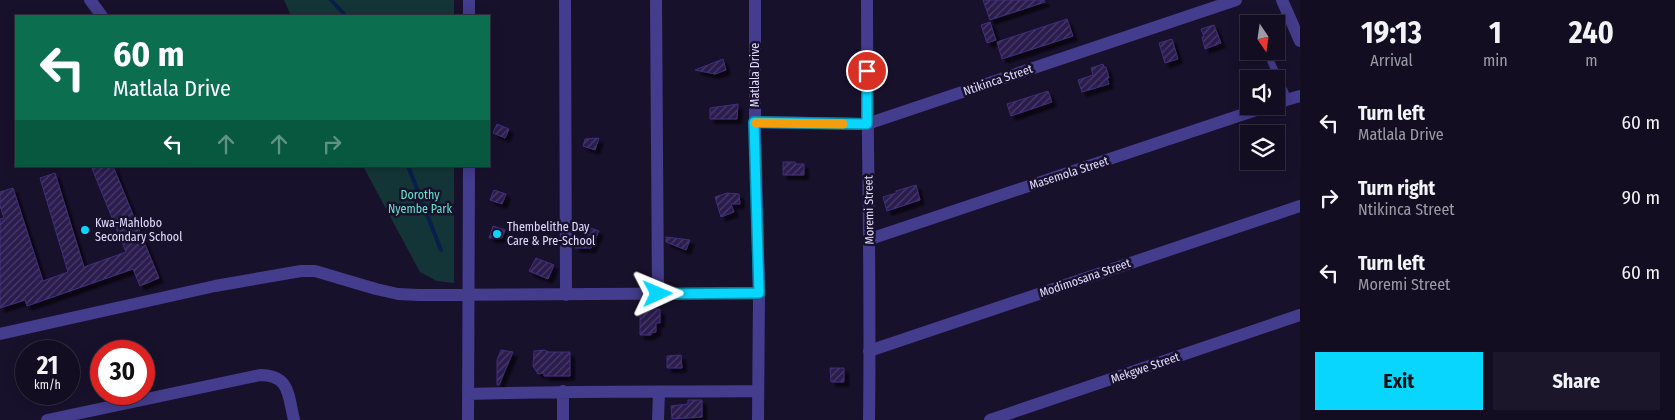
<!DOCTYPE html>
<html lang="en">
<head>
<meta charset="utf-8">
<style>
  body { margin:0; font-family:"Fira Sans Condensed",sans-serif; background:#1b162a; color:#f1f3f6; height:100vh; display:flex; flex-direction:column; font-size:19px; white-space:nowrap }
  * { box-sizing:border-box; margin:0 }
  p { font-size:16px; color:#9c9ca5 }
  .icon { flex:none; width:28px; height:28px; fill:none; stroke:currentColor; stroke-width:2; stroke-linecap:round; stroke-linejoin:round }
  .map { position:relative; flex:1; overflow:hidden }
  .sheet { display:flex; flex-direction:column; background:#120d21; width:375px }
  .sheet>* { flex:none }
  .hud { position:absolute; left:15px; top:15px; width:475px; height:152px; border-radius:0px; box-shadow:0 2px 12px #0003,0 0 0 1px #312d3f; background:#0b6e4f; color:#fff; overflow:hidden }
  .needle { width:32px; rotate:167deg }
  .tools { position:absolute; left:1240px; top:15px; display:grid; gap:10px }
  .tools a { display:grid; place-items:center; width:45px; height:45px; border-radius:0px; background:#120d21; box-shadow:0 2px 12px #0003,0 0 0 1px #312d3f; font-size:25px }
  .speed { position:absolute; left:15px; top:340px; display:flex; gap:10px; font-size:25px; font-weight:700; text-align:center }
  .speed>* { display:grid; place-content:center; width:65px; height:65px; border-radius:50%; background:#120d21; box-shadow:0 2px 12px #0003,0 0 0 1px #312d3f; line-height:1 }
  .speed small { font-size:12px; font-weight:400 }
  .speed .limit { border:8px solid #d22; background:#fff; color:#111 }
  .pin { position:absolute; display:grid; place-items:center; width:42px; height:42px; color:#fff; margin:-21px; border:2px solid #fff; border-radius:50%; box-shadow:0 1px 5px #0007 }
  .me { position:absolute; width:55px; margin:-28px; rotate:89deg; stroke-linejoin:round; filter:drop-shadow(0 0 4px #0008) }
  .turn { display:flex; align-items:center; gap:18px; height:105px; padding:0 15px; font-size:22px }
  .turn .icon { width:65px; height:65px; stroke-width:2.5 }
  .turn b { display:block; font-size:35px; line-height:42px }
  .lanes { display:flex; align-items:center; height:48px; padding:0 15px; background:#0003; justify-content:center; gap:25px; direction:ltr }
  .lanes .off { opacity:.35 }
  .eta { display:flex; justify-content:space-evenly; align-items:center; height:85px; text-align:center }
  .eta b { font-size:30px; font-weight:700; line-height:35px }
  .button { display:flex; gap:10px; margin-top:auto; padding:10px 15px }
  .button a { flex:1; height:58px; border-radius:0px; background:#08d6ff; color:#111; font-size:20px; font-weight:700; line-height:58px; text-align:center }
  .button a+a { background:#1b162a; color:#f1f3f6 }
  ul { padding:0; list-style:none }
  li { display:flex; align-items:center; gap:15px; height:75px; padding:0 15px }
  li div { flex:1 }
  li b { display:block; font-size:19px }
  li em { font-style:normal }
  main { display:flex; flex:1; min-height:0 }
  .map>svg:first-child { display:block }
  .park { fill:#143537 }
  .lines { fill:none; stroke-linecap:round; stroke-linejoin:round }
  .stream { stroke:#0a1e4c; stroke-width:4 }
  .building { fill:url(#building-hatch); stroke:#422e7a; filter:url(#shadow) }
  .service { stroke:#443c8c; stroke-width:7 }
  .minor { stroke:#443c8c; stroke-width:12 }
  .route-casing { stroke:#058ba6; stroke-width:12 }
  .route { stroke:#08d6ff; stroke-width:9 }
  .slow { stroke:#f59e0b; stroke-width:9 }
  .poi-dot { fill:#08d6ff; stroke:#18112c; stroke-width:2 }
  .labels { text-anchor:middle; stroke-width:5; stroke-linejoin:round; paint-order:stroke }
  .street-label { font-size:12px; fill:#e3dcff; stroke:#18112c }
  .park-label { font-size:12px; fill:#64e3cc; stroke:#18112c }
  .poi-label { font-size:12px; fill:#e3dcff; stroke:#18112c; text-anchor:start }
</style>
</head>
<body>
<main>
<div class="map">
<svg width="1300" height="420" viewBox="0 0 1300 420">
  <defs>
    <pattern id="building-hatch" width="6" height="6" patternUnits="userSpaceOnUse" patternTransform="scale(1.25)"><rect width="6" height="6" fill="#2a1d4e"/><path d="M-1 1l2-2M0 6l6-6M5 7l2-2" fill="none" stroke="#493d69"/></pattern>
    <filter id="shadow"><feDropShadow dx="4.5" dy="4.5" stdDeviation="1" flood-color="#0009"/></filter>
  </defs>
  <rect width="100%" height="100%" fill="#18112c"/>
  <path class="park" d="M284,0H454V16H291Z
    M363,166H454V283L437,281L420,272Z"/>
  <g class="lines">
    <path class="stream" d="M331,0L346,16
      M408,166L441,250"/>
  </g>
  <path class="building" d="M983,0H1044L1045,2L990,20Z
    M1067,19L1073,36L1002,59L997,42Z
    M990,22L996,40L987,43L981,25Z
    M1214,25L1221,43L1205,49L1202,37H1204L1201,29Z
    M1172,39L1178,59L1165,63L1159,43Z
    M723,59L726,70L715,74L695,70Z
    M1103,64L1104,67H1106L1109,78H1107L1109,84L1082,92L1078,80L1093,75L1091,68Z
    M1048,91L1052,102L1011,116L1007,104Z
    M738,104L737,119H710V108Z
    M497,124L509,129L505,138L493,133Z
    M599,138L595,150L583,146L585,139Z
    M783,162H795L796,164H804V175H783Z
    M91,166H113L159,278L140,286L133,269L27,306L25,300L0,308V219L4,218L0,206V192L13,188L43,281L68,272L40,178L55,173L84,267L126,252Z
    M916,185L920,200L887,211L883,197L896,193V191Z
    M494,190L506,194L502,204L490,200Z
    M727,193L739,194L740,204H731L734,212L721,217L715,197Z
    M493,226L505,230L502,238H489Z
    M588,227L599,231L591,248H575V239L583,238Z
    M666,237L690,240L686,250L666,242Z
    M536,258L554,265L548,279L529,271Z
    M642,309H660V323H656V332L651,333V335H640V312H642Z
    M501,350L513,352L499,385H497V360Z
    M544,350L549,352H570V376H544V373L538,374L533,366L534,351Z
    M681,355L682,368H667V356Z
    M830,368H844V382H831Z
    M688,400H702V417L672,419L671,406L688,404Z"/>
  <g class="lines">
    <path class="service" d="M1271,62L1288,99"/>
    <path class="minor" d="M90,0L102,16
      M469,0V16
      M565,0L566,295
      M656,0L658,294
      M755,0V122L759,293L758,420
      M867,0C867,140 871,280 869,420
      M1282,0L1300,41
      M1276,103L1300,96
      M755,122L867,124L1236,0
      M870,239L1268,106
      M0,334L215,286L301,271H315L376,289L398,294L419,295L759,293
      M869,351L1300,206
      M468,394C565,391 661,392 758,391
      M47,420L260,375C290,375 288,395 294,420
      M468,420L469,166
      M563,420V391
      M658,420L659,392
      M990,420L1300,315"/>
  </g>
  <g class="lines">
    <defs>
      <path id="route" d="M658,294L759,293L754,122L867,124V71"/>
    </defs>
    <use href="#route" class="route-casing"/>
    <use href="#route" class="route"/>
    <path class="slow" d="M756,123L843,124"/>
  </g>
  <g class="poi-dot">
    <circle cx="85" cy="230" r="5"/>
    <circle cx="497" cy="234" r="5"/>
  </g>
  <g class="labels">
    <g class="street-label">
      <text transform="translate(755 75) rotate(-90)" y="4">Matlala Drive</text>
      <text transform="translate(998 80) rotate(-19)" y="4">Ntikinca Street</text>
      <text transform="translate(1069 173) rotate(-18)" y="4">Masemola Street</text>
      <text transform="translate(869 210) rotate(-91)" y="4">Moremi Street</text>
      <text transform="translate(1085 278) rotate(-19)" y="4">Modimosana Street</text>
      <text transform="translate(1145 368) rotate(-19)" y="4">Mekgwe Street</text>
    </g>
    <g class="park-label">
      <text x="420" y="199">Dorothy<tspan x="420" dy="14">Nyembe Park</tspan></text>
    </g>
    <g class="poi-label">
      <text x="95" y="227">Kwa-Mahlobo<tspan x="95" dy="14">Secondary School</tspan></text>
      <text x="507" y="231">Thembelithe Day<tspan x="507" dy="14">Care &amp; Pre-School</tspan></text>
    </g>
  </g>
</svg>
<div class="tools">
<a><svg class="needle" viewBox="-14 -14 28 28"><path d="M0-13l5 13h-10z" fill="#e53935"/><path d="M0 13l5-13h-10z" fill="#9c9ca5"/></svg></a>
<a><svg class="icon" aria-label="sound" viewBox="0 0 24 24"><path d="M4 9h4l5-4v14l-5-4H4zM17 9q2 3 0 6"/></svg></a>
<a><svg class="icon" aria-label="layers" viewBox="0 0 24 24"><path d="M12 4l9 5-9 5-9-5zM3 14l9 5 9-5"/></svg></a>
</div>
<div class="speed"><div>21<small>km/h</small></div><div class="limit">30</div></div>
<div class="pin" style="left:867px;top:71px;background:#d93025"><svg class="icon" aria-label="arrive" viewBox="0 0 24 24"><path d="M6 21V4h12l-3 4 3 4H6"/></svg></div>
<svg class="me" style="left:658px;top:294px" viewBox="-20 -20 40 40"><path d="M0-17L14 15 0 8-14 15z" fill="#08d6ff" stroke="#fff" stroke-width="4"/></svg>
<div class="hud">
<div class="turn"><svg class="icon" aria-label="left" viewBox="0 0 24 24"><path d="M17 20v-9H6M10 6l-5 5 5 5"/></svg><div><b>60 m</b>Matlala Drive</div></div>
<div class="lanes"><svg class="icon" aria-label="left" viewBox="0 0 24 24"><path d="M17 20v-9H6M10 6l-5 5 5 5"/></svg><svg class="icon off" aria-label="ahead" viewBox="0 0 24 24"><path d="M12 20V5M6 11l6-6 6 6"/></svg><svg class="icon off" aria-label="ahead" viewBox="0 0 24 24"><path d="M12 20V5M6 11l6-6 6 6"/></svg><svg class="icon off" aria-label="right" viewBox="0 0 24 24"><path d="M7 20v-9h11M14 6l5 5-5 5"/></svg></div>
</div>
</div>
<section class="sheet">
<div class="eta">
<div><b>19:13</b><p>Arrival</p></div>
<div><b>1</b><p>min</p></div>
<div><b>240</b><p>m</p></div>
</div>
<ul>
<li><svg class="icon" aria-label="left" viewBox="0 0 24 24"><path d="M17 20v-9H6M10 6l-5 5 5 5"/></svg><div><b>Turn left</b><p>Matlala Drive</p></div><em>60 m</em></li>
<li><svg class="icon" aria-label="right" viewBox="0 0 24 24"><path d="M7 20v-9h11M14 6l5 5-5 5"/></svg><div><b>Turn right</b><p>Ntikinca Street</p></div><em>90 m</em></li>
<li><svg class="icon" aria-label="left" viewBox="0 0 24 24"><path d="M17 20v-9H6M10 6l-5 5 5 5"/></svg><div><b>Turn left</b><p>Moremi Street</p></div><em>60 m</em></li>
</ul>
<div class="button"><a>Exit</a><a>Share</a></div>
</section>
</main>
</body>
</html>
